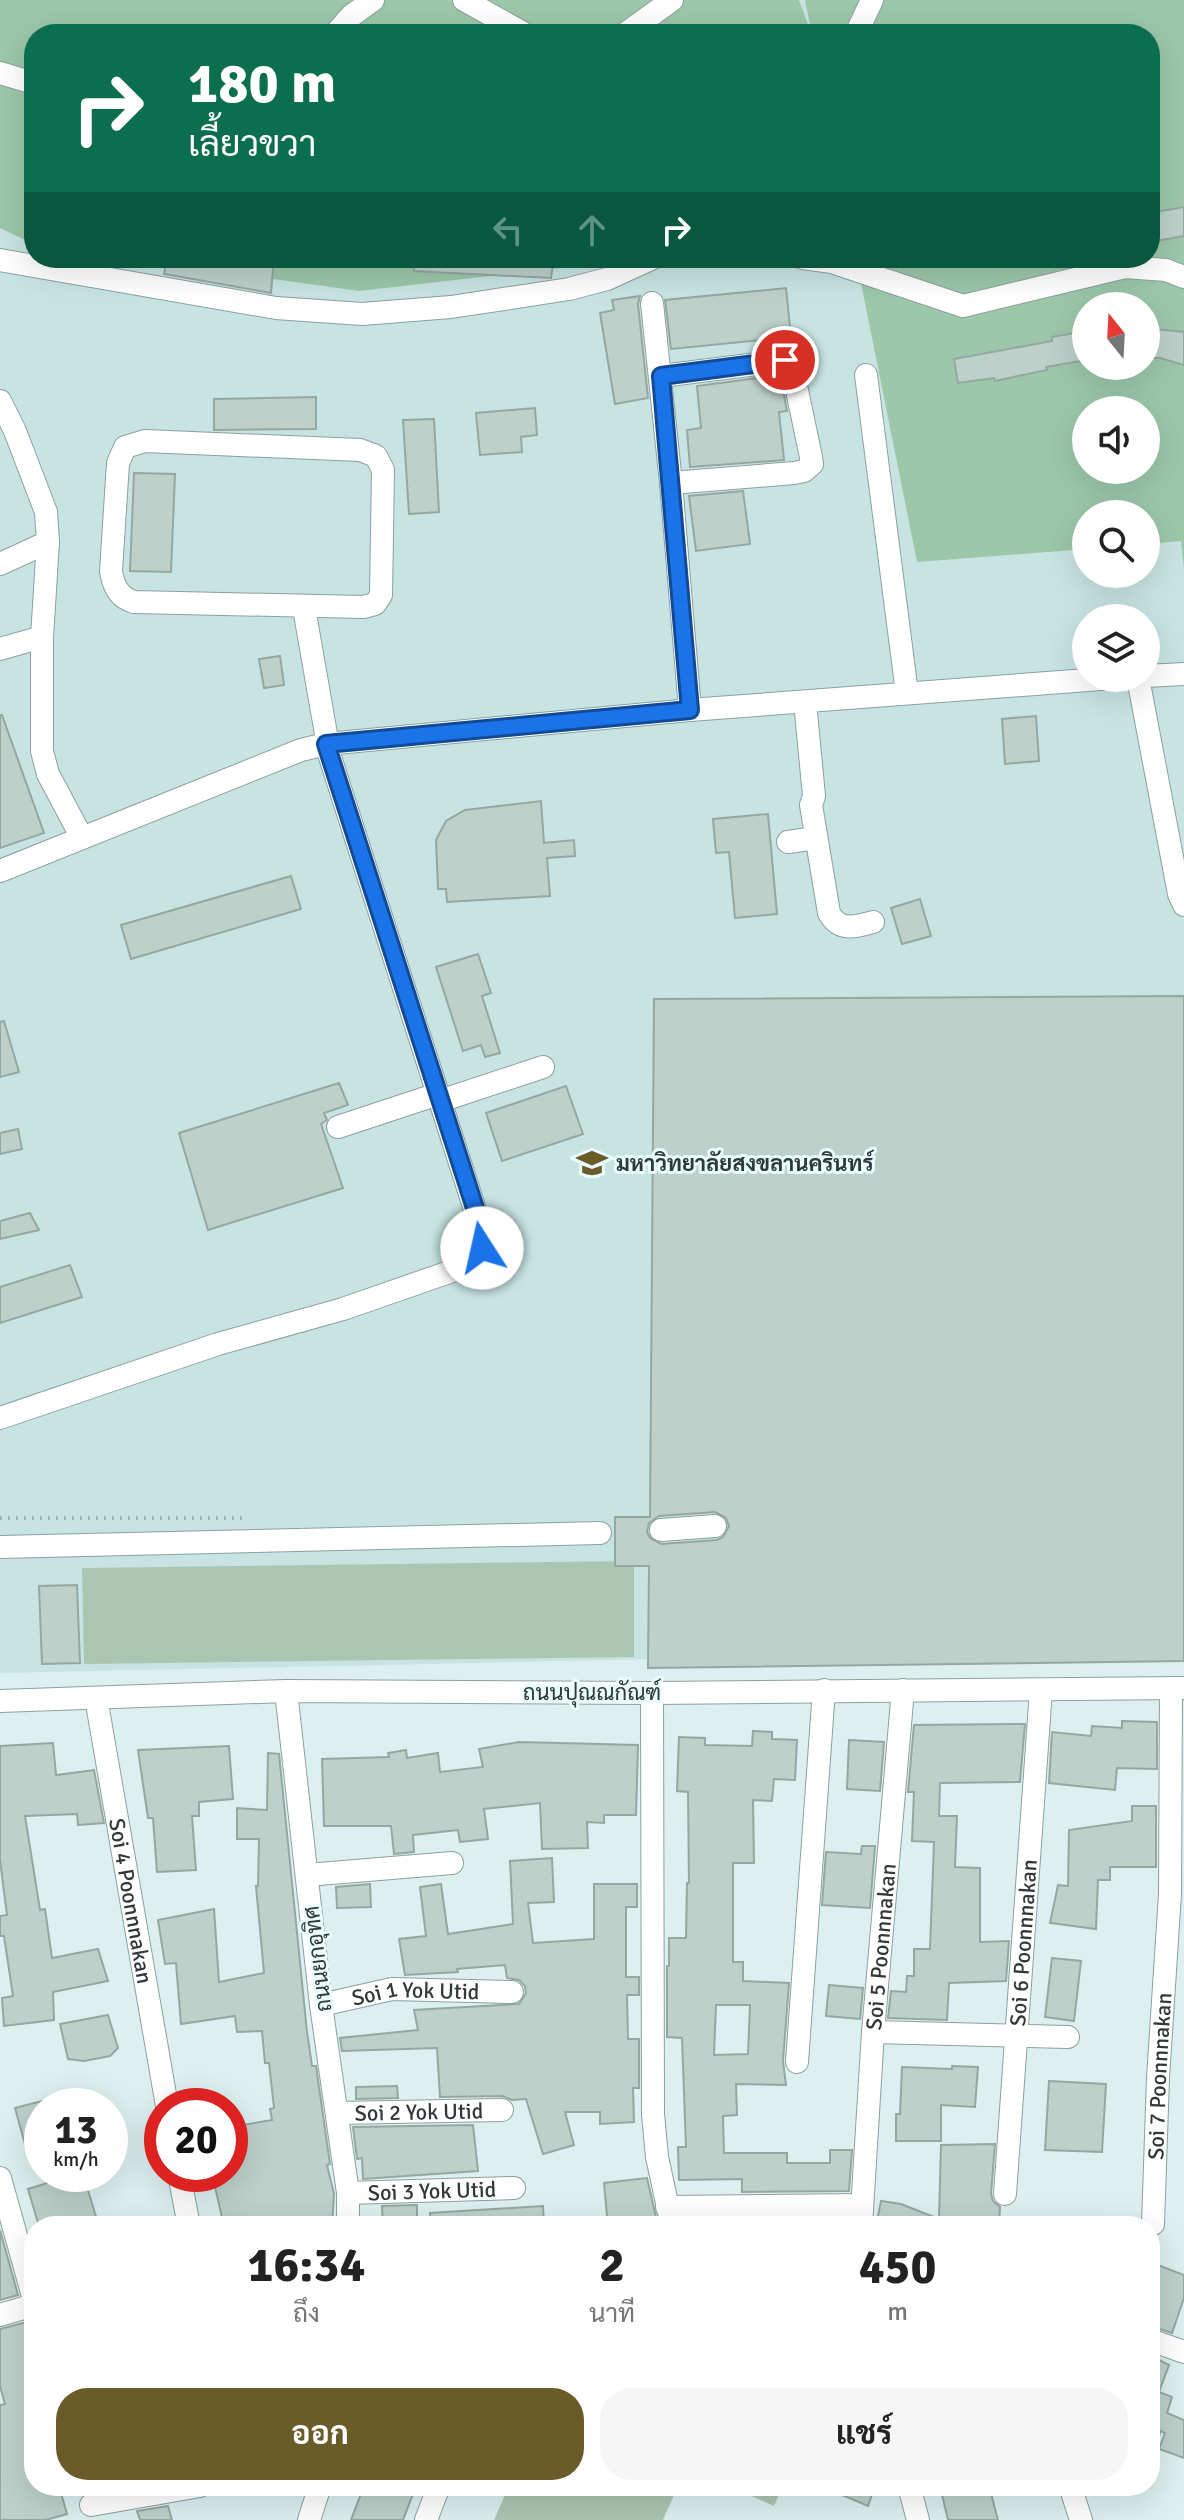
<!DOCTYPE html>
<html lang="th">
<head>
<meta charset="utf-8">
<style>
  body { margin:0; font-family:Signika,Sarabun,sans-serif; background:#f6f6f6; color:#222; height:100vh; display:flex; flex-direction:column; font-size:30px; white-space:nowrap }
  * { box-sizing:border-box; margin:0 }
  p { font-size:26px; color:#767676 }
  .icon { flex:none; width:44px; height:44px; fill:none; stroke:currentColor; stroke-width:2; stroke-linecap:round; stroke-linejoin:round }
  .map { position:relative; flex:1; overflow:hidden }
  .details { position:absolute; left:24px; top:2216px; width:1136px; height:280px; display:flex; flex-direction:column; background:#fff; border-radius:32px; box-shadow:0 8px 32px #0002 }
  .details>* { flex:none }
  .banner { position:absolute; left:24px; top:24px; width:1136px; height:244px; border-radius:32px; box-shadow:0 8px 32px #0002; background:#0b6e4f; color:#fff; overflow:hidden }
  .needle { width:52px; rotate:342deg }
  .fabs { position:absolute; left:1072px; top:292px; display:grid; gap:16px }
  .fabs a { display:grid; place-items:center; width:88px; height:88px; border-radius:50%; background:#fff; box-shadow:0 8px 32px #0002; font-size:40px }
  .speed { position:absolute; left:24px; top:2088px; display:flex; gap:16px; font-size:40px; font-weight:700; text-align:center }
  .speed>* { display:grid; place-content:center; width:104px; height:104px; border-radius:50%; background:#fff; box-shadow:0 8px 32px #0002; line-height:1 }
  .speed small { font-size:20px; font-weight:400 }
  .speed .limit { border:12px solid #d22; background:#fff; color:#111 }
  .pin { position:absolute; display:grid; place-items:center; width:68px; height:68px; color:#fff; margin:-34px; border:4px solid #fff; border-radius:50%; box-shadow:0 2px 8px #0007 }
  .me { position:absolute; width:88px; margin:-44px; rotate:350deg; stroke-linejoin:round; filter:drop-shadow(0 0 6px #0008) }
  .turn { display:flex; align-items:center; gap:28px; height:168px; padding:0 32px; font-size:36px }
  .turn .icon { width:104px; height:104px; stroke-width:2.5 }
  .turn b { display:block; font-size:56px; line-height:68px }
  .lanes { display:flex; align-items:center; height:76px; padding:0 32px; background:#0003; justify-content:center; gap:40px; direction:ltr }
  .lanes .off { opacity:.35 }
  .eta { display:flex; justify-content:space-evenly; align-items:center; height:136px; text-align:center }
  .eta b { font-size:48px; font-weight:700; line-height:56px }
  .cta { display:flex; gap:16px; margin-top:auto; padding:16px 32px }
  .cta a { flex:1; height:92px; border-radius:32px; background:#695c29; color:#fff; font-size:32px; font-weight:700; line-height:92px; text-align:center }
  .cta a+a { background:#f6f6f6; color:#222 }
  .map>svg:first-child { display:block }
  .built { fill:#c7e4e3; fill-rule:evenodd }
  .green { fill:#aac6b2 }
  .forest { fill:#9cc7a9; fill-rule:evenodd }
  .building { fill:#bdd0ca; stroke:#95a7a1; stroke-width:2; fill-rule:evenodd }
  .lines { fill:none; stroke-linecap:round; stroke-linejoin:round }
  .minor-casing { stroke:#8ca09f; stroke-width:24 }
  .path { stroke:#a0b1b0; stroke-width:4; stroke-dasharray:2 6; stroke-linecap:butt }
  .minor { stroke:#fff; stroke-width:22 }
  .route-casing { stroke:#114b97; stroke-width:20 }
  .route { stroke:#1a73e8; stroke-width:14 }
  .labels { text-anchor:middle; stroke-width:6; stroke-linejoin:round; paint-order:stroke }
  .poi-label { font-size:22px; font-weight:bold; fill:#303938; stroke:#e8fdfc; text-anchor:start }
  .street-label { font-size:22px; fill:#303938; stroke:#e8fdfc }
</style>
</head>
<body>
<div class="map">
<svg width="1184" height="2520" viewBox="0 0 1184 2520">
  <rect width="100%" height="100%" fill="#dbf0ef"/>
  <path class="built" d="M0,0H1184V1648L0,1673ZM34,34H1150V258H34ZM1086,306H1146V366H1086ZM1086,410H1146V470H1086ZM1086,514H1146V574H1086ZM1086,618H1146V678H1086Z"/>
  <path class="green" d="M634,1561V1657L84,1664L82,1568Z
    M509,2486H678L663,2520H494Z
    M729,2486H783L774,2506Z"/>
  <path class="forest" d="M0,0H799L811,33L34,34V244L0,228Z
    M805,0H1184V569L1181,541L1146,544V514H1086V549L917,562L856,258H1150V34H812ZM1086,306H1146V366H1086ZM1086,410H1146V470H1086Z
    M126,258H606L587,265L359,291Z"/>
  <path class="building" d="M1184,207V236L1150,242V213Z
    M167,258H274L271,293L164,274Z
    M414,258H554L551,278L414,271Z
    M786,288L791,337L671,349L665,300Z
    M640,296L638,304L648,398L615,404L600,313L614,310L612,300Z
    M1146,328L1184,332V365L1160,358H1146Z
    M1086,331V360L1046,367L1047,370L995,381L994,378L958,383L954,359L1052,341V337Z
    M780,375L787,411L779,412L784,460L690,467L687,430L701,428L697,386Z
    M316,397V429L214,430V399Z
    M535,408L537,435L521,437L522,452L480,455L476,413Z
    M434,419L439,512L409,514L403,420Z
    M134,473L175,474L171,572L130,571Z
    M743,491L750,544L696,551L689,496Z
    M280,656L284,685L264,688L259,659Z
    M0,715H2L44,833L0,848Z
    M1036,716L1039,761L1005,764L1002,719Z
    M541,801L544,843L574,840L575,856L547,858L550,896L447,902L446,889H438L436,840L446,821L465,810Z
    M768,814L777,914L735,918L729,852L716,853L713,819Z
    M291,876L301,909L131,959L121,925Z
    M920,899L931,936L902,944L891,908Z
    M478,954L491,993L482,996L500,1053L485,1057L481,1045L463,1051L436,967Z
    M1184,996V1661L648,1668L649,1566H615V1517H650L654,999ZM715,1512L726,1518L729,1526L723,1537L717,1540L661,1544L650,1538L647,1532L649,1523L659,1516Z
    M4,1021L19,1072L0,1077V1022Z
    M339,1083L348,1105L324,1113L327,1120L321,1124L343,1188L208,1230L179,1133Z
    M566,1086L583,1134L502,1161L486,1113Z
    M18,1129L22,1149L0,1154V1133Z
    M30,1213L39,1230L0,1239V1221Z
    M70,1265L82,1297L0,1323V1287Z
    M77,1585L80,1663L42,1664L39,1586Z
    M1122,1721L1157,1722V1769L1117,1768L1115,1790L1049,1783L1052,1732L1091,1736L1092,1726L1122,1728Z
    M1025,1724L1020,1782L940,1783L939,1816H957L955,1867L980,1868V1942L1009,1941L1006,1981L949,1983L947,2020L888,2018L891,1991L906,1992L907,1976H914V1949H930L934,1842L912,1841L914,1792H908L914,1725Z
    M753,1731L772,1732V1739L797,1740L795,1780L774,1779L772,1801L753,1800L754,1863H733V1962H743V1981L789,1983L783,2061L786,2085L736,2084L737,2115L723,2116L724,2153H787V2163H830V2150H852L849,2191L742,2192V2179L679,2180L678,2147H686L682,2038L667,2037V1966H669V1938H686L687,1883H689L688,1792L677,1791L679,1737L705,1738V1745L752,1746ZM716,2005H750L748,2054L714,2055Z
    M849,1740L884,1742L880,1791L847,1789Z
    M519,1742L638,1745L636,1815H604V1823L587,1822L588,1848L542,1849L540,1803L484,1809L488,1839L460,1842L458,1830L413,1835L414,1852L394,1854L391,1826H324L322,1759L389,1757L388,1753L406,1750L407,1758L438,1753L440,1772L483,1767L479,1749Z
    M53,1743L56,1775L94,1770L104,1823L78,1825L77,1814L25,1816L40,1910L45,1909L52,1958L98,1949L108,1981L53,1992L54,2020L4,2026L2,1998L13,1996L4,1936H0V1916L7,1915L0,1860V1746Z
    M229,1746L233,1799L199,1802V1816H192L196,1870L157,1872L153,1818H148L138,1750Z
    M268,1753L279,1754L307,2032L312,2066H316L330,2164L327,2165L334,2194L332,2226H224L212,2174H230V2127L272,2120L270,2109L274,2108L269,2063H265L262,2031L237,2032L235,2016L181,2024L176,1963L165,1964L158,1920L214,1909L219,1982L264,1973L256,1886H258L259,1839H237V1808L267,1810Z
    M1132,1806H1156V1867H1110V1880H1098L1096,1929L1050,1923L1058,1885L1068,1886L1069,1830L1132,1821Z
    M862,1846H875L870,1908L822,1905L826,1852L861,1854Z
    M552,1858L554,1902L528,1903L533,1943L594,1939V1884H637V1907H626V1977H639V1995H627L628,2039H639V2088H633L634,2122L600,2124V2112H565L574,2145L543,2154L526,2099L512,2100L502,2096L440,2097L437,2048L342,2051L340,2038L418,2030L414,2010L519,2004L526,1993L525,1986L519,1980L507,1978L505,1965L457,1969L458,1972L405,1975L399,1939L426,1936L420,1887L441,1884L448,1934L513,1924L510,1861Z
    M370,1884L371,1907L337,1908L336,1887Z
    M1052,1958L1081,1961L1074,2021L1045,2017Z
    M829,1985L863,1988L860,2019L826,2016Z
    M108,2015L118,2048L110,2056L84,2061L68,2059L60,2024Z
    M952,2066L978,2067L975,2107L941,2105V2141H896V2114H900L902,2067L952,2069Z
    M1049,2081L1106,2084L1102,2152L1045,2150Z
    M397,2086L398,2098L356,2099V2087Z
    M42,2101V2151L28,2155L15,2108Z
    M473,2125L478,2171L363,2179L362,2158L357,2159L353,2127Z
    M995,2144L991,2194L993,2201L1000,2207L999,2226H876L881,2201L901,2204L939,2219L941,2145Z
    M77,2174H83L98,2223L88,2226H39L28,2189Z
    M647,2178L658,2226H608L604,2183Z
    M417,2205V2226H383L382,2206Z
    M543,2206L544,2226H431L430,2213Z
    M0,2230L18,2295L0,2300Z
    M1150,2262L1184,2275V2298L1172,2333L1150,2326Z
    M34,2320V2486H59L67,2514L46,2520H0V2405L5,2404L0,2386V2329Z
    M1150,2355L1169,2365L1159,2392L1172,2397L1167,2413L1184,2420V2458L1159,2449L1165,2433L1161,2431L1152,2454H1150Z
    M364,2486H416L403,2520H351Z
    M821,2486H875L868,2506Z
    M940,2486H989L998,2520H948Z
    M168,2506L172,2520H140L137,2511Z"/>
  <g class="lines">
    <defs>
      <g id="minor">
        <path d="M464,0L525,34"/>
        <path d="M335,34L351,16L373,0"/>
        <path d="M625,34L672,0"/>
        <path d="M856,34L872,0"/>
        <path d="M0,73L34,83"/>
        <path d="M803,258L832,262L963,306L1125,267L1166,270L1184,277"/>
        <path d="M0,260L276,308L362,314L451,307L569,289L607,279L653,258"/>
        <path d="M652,303L671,483L690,710"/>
        <path d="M866,375L907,693"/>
        <path d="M661,376L781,361L791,362L811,457L812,464L804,471L794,473L671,483"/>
        <path d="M0,401L15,431L46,512L48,542L42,637V751L48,774L82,838"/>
        <path d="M145,441L360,450L376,456L383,470L381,595L375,604L363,607L134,602C119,598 113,585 111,571L118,463L125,447Z"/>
        <path d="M0,564L48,542"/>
        <path d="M0,649L42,637"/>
        <path d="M1146,676L1184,674"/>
        <path d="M1138,678L1179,894L1184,905"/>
        <path d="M805,702L814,796L811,805L829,913C839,932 856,927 873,922"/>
        <path d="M788,842L816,838"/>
        <path d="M0,871L301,750L326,744L690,710L1114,678"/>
        <path d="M440,1101L543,1067"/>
        <path d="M338,1127L438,1094"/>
        <path d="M0,1418L218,1344L343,1309L455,1270L475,1258L482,1248L483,1238L477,1216L330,757L304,608"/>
        <path d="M661,1530L715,1526"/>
        <path d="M0,1547L600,1533"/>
        <path d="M286,1691L321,2005L348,2193V2226"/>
        <path d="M652,1693L653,2114L657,2157L672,2226"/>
        <path id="s1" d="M96,1698L167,2106"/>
        <path d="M0,1701L286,1691L652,1693L1184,1688"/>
        <path d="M307,1875L452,1863"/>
        <path id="s2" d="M321,2005L392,1989L512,1992"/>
        <path d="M873,2032L1068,2037"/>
        <path d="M797,2062L824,1690"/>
        <path id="s3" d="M337,2113L502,2110"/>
        <path d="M179,2174L189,2226"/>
        <path d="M0,2178L34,2300"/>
        <path id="s4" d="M348,2193L514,2188"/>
        <path id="s5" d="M1005,2194L1041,1690"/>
        <path d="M667,2207L862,2205"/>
        <path id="s6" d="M1153,2224L1158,2078L1170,1894L1171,1688"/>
        <path id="s7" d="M861,2226L873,2032L903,1690"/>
        <path d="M0,2315L34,2305"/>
        <path d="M1150,2340L1184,2352"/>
        <path d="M909,2486L918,2520"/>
        <path d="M1070,2486L1081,2520"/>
        <path d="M91,2505L200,2486"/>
        <path d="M309,2520L320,2486"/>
        <path d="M426,2520L439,2486"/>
      </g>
    </defs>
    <use href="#minor" class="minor-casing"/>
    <path class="path" d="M0,1518H242"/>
    <use href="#minor" class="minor"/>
  </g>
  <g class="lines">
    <defs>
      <path id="route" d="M482,1248L483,1233L326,744L690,710L661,376L785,360"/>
    </defs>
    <use href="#route" class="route-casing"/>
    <use href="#route" class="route"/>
  </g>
  <defs>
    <symbol id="university-bare" viewBox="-9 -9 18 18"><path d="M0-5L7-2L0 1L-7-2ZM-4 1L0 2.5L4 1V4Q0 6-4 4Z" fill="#695c29" stroke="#e8fdfc" stroke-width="2.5" paint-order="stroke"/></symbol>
  </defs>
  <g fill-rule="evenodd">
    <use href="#university-bare" x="570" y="1141" width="44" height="44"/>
  </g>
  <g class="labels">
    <g class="poi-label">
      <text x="616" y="1171">มหาวิทยาลัยสงขลานครินทร์</text>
    </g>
    <g class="street-label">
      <text x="592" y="1700">ถนนปุณณกัณฑ์</text>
      <text dy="8" stroke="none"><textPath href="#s1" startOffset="206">Soi 4 Poonnnakan</textPath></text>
      <text dy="8" stroke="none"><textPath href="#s5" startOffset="252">Soi 6 Poonnnakan</textPath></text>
      <text dy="8" stroke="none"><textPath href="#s7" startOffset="280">Soi 5 Poonnnakan</textPath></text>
      <text transform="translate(317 1959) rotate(-97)" y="8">ถนนยกอุทิศ</text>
      <text dy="8" stroke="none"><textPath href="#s2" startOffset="96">Soi 1 Yok Utid</textPath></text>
      <text dy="8" stroke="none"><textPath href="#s6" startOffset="148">Soi 7 Poonnnakan</textPath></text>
      <text dy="8" stroke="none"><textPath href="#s3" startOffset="82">Soi 2 Yok Utid</textPath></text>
      <text dy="8" stroke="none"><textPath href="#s4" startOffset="84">Soi 3 Yok Utid</textPath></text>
    </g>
  </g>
</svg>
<div class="fabs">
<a><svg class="needle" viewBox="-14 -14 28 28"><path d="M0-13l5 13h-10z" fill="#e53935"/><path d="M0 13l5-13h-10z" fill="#767676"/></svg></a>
<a><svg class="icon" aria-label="sound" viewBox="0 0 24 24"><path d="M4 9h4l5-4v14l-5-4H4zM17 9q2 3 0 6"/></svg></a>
<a><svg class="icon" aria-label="search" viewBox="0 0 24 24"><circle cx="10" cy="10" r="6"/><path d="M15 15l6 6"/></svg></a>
<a><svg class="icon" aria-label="layers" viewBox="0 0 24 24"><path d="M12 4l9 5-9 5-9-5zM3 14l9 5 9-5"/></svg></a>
</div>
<div class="speed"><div>13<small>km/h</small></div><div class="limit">20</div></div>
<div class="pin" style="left:785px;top:360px;background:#d93025"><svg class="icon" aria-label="arrive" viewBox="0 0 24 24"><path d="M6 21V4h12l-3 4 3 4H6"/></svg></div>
<svg class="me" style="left:482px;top:1248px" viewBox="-20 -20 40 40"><circle r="19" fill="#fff"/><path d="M0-13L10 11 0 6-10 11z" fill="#1a73e8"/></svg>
<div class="banner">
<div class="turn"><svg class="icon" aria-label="right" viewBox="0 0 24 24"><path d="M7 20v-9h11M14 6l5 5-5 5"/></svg><div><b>180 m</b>เลี้ยวขวา</div></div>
<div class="lanes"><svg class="icon off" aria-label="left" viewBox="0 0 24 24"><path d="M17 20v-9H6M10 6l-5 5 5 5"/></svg><svg class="icon off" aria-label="ahead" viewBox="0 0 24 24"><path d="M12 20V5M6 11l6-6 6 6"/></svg><svg class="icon" aria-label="right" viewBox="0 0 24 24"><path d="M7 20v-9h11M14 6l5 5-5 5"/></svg></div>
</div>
<section class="details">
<div class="eta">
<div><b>16:34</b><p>ถึง</p></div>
<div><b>2</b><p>นาที</p></div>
<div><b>450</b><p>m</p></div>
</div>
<div class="cta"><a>ออก</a><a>แชร์</a></div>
</section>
</div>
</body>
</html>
